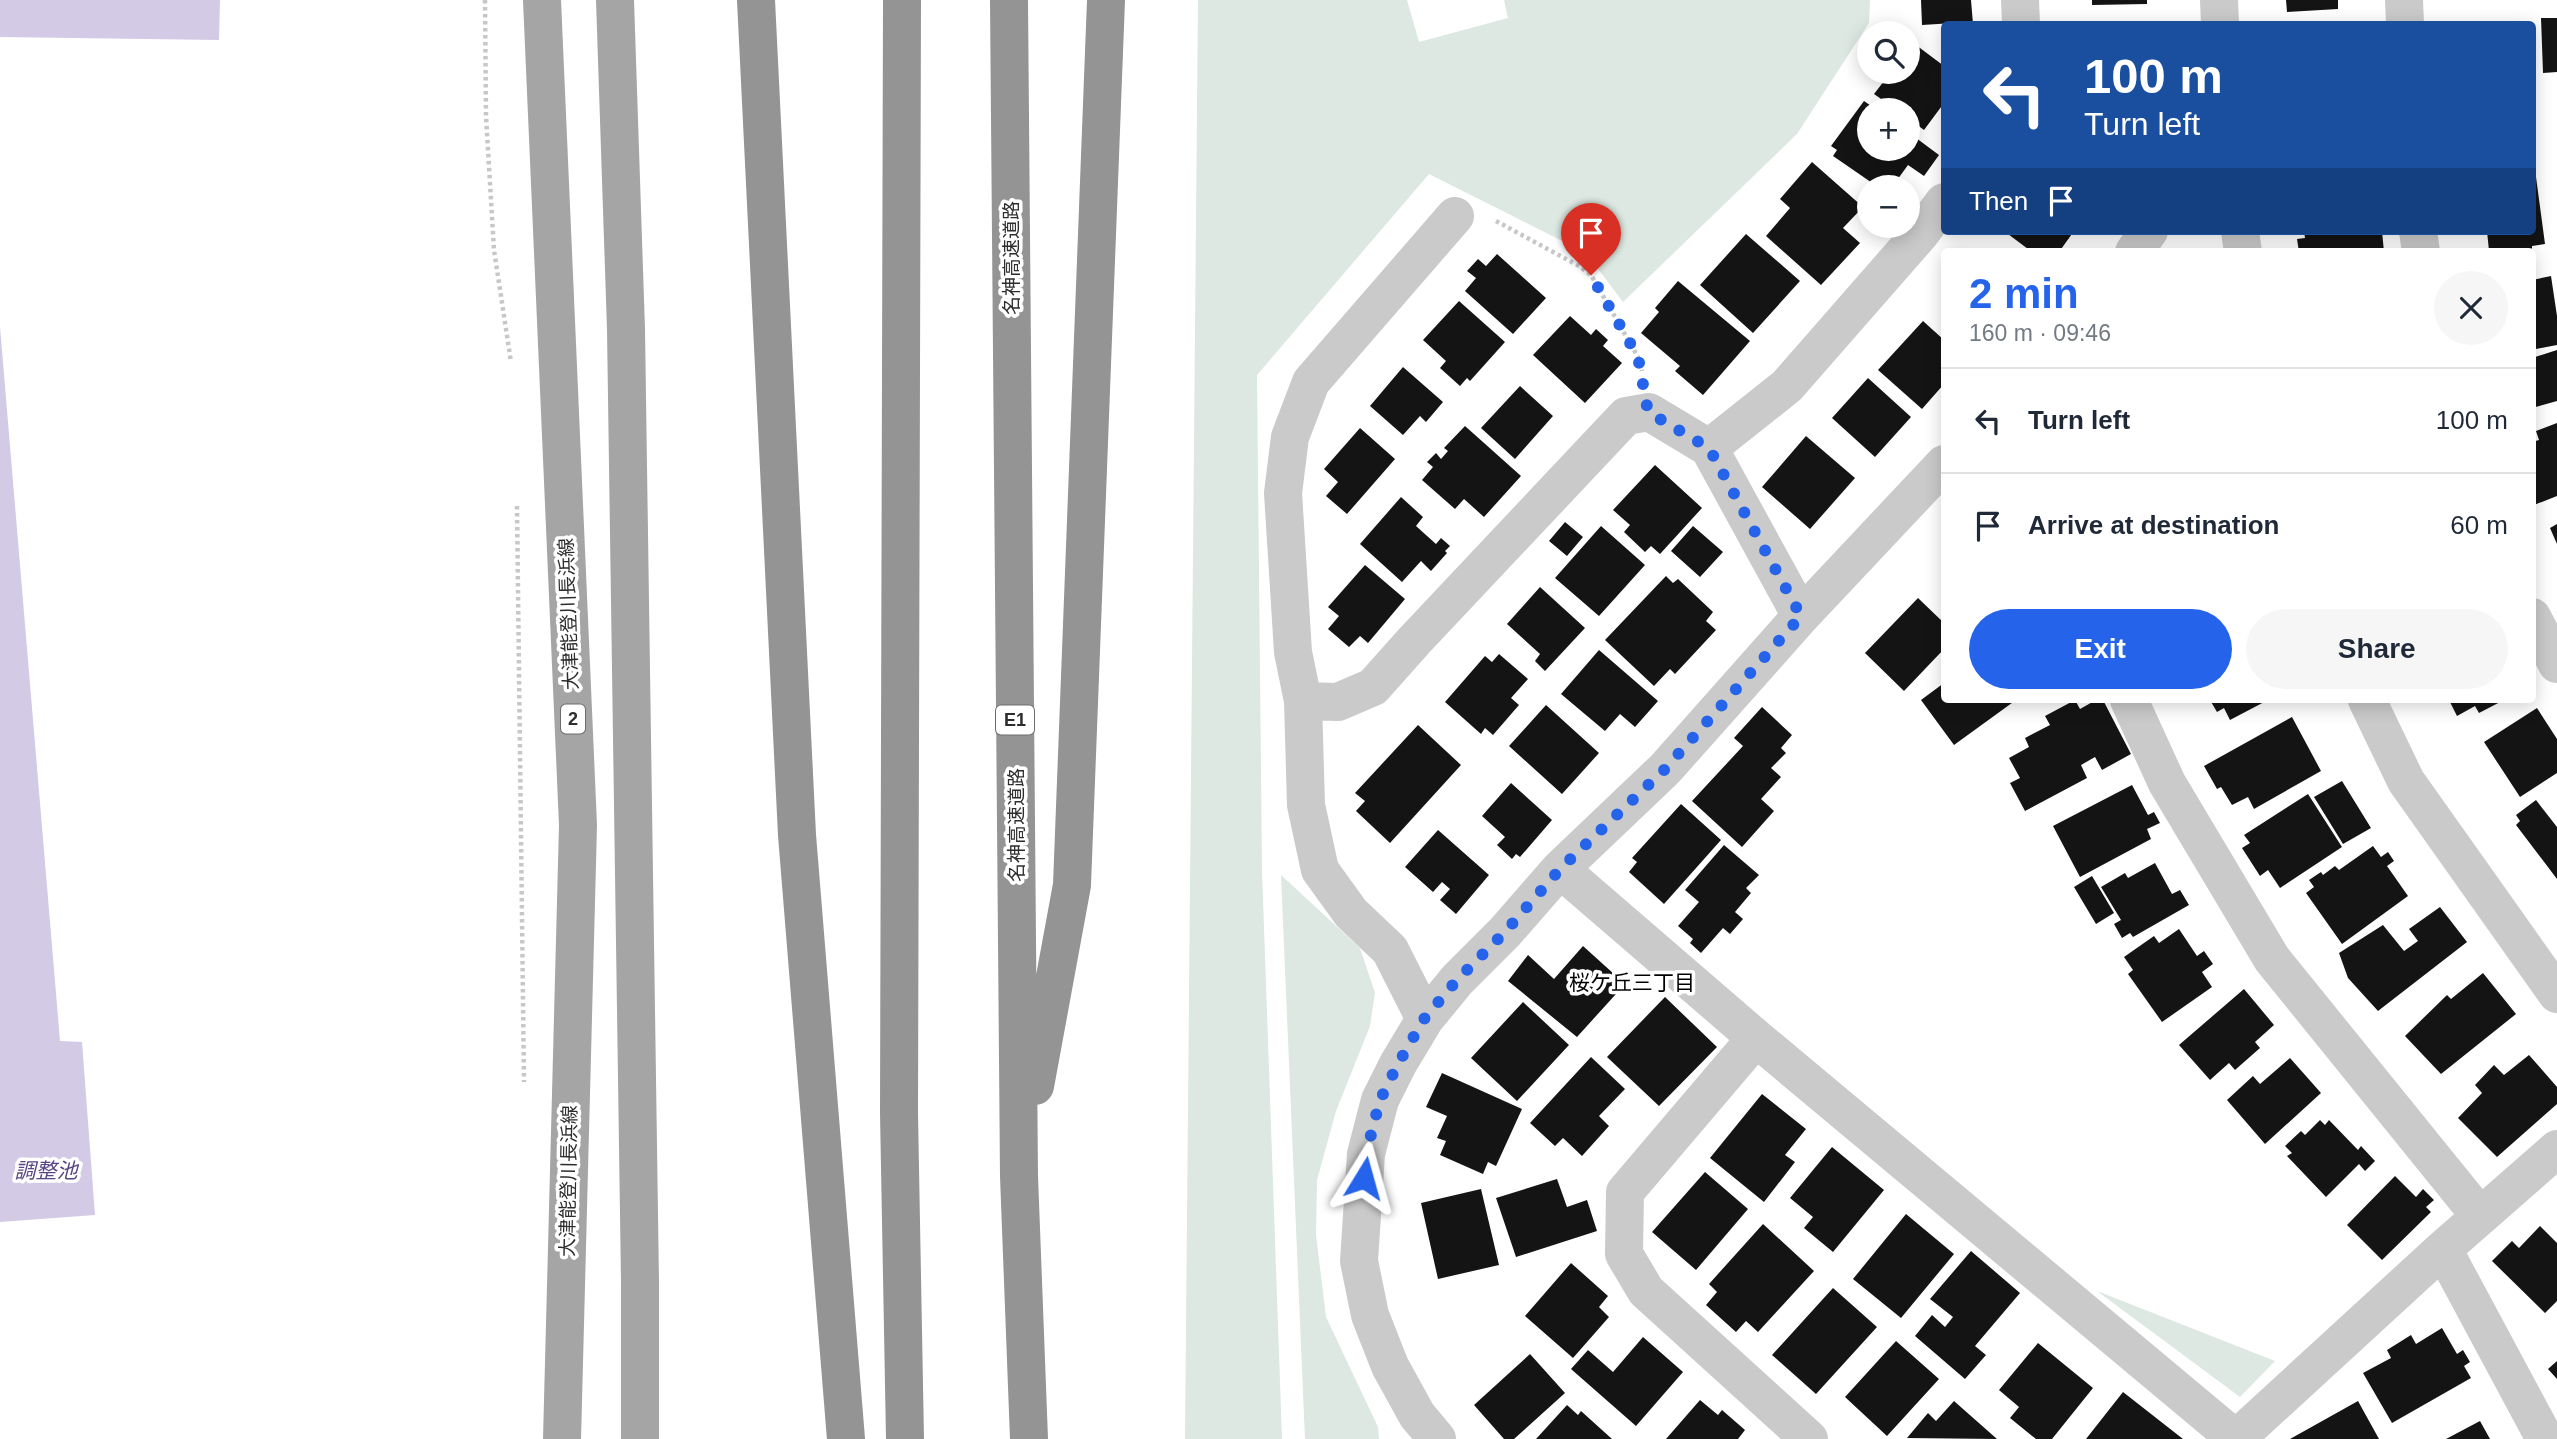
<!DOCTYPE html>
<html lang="en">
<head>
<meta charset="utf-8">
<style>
  body { margin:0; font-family:Arial,"Noto Sans JP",sans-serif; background:#f6f6f7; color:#1f2937; height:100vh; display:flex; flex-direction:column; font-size:26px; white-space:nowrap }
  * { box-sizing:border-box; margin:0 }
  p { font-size:23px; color:#747a83 }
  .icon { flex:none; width:38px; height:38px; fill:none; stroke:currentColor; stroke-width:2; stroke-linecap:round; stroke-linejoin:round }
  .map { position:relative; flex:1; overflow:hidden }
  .panel { position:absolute; left:1941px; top:248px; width:595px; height:455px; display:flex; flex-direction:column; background:#fff; border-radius:7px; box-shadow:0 4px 18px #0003 }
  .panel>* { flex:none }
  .top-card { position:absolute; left:1941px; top:21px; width:595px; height:214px; border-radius:7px; box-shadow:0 4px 18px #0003; background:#1a4fa0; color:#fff; overflow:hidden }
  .fabs { position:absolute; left:1857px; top:21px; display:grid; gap:14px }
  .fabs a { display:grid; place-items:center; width:63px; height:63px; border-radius:50%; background:#fff; box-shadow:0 4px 18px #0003; font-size:35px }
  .pin { position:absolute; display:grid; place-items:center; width:60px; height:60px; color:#fff; margin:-72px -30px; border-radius:50% 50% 50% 0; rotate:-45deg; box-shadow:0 0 7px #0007 }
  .pin .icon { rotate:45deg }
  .me { position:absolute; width:77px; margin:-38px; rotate:8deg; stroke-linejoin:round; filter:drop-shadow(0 0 5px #0008) }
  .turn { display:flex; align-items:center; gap:24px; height:147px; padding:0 28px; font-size:32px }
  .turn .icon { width:91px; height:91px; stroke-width:2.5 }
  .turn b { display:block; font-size:49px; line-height:60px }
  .then { display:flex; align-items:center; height:66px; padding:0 28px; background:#0003; gap:14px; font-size:26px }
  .round { display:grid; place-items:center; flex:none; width:74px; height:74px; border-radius:37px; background:#f6f6f7 }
  .summary { display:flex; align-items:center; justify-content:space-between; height:119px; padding:0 28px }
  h1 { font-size:42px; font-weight:700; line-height:52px; color:#2563eb }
  .cta { display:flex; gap:14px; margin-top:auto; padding:14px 28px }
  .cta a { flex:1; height:80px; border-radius:42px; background:#2563eb; color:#fff; font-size:28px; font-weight:700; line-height:80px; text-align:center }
  .cta a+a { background:#f6f6f7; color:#1f2937 }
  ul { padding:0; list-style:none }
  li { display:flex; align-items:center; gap:21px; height:105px; padding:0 28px; border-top:2px solid #e0e1e3 }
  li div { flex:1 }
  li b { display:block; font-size:26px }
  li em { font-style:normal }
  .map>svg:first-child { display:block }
  .green { fill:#dce8e1 }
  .water { fill:#d3cae6 }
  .building { fill:#141414 }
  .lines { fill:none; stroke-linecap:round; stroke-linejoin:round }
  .path { stroke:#c7c7c7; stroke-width:4.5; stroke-dasharray:3.5 3.5; stroke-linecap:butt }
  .minor { stroke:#cacaca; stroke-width:38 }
  .major { stroke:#a5a5a5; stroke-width:38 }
  .highway { stroke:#949494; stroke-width:38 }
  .route { stroke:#2563eb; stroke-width:12; stroke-dasharray:0 21.6 }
  .labels { text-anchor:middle; stroke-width:7; stroke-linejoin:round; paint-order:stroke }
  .shield { fill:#fff; stroke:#6c6c6c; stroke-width:2 }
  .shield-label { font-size:18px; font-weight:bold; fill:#2d2d2d }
  .street-label { font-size:19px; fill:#2d2d2d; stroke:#fff }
  .neighbourhood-label { font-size:21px; fill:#000; stroke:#fff }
  .water-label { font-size:21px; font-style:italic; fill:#594684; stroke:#fff }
</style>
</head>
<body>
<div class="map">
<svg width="2557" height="1439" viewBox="0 0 2557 1439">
  <rect width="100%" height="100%" fill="#fff"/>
  <path class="green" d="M1198,0H1407L1419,42L1508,18L1504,0H1870L1869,23L1797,134L1623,302L1586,253L1429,174L1257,375L1262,871L1282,1439H1185Z
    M1281,875L1360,948L1375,993L1370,1026L1336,1111L1317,1180L1316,1235L1326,1317L1378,1427L1379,1439H1305Z
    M2097,1291L2275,1361L2240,1397Z"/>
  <path class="water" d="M0,0H220L219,40L0,37Z
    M0,327L60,1041L82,1042L95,1215L0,1222Z"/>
  <path class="building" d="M1921,0H1971L1973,24L1954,23L1922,25Z
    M2092,0H2147V4L2092,5Z
    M2286,0H2338V9L2287,12Z
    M2541,18H2557V72L2543,73Z
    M1908,39L1944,66V103L1924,130L1908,118V110H1897L1874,94L1891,72H1908Z
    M1864,101L1877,110H1869V149H1908V132L1939,155L1924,176L1908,165L1892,187H1878L1833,156L1837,150L1831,146Z
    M2532,132H2534L2536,158L2532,162Z
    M1812,162L1863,207L1843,228L1860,243L1821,285L1766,236L1790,208L1780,199Z
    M2532,177H2536L2545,244L2532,246V252H2515V248L2489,251L2487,231H2532Z
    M2004,231H2074L2059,252H2032Z
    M2304,231H2382L2384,252H2299L2297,239L2305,238Z
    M1746,234L1800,281L1753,333L1700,285Z
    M1497,254L1546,298L1513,334L1465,291L1476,278L1467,271L1478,259L1486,266Z
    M2551,276L2557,316V345L2536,349L2532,340V280Z
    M1678,281L1750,341L1703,395L1675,371L1680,366L1641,333L1659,312L1655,308Z
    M1459,301L1505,342L1470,381L1467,378L1460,386L1440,368L1446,361L1423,340Z
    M1570,316L1591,335L1596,329L1608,340L1603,346L1622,363L1585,403L1533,355Z
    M1923,321L1944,340V384L1922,409L1878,370Z
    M2557,350V401L2532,408V358Z
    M1403,367L1443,402L1426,422L1420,416L1403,435L1370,406Z
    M1868,378L1911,417L1875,457L1832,418Z
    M1520,386L1553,416L1515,459L1481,428Z
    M2557,423V496L2534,505L2532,442L2539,440L2536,431Z
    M1465,426L1521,476L1484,517L1464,499L1455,509L1422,480L1433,467L1427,462L1436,453L1441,459L1448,451L1444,448Z
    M1360,428L1395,459L1347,514L1326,496L1338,482L1324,469Z
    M1806,436L1855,478L1810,529L1762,487Z
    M1655,465L1702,508L1660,554L1651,546L1645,552L1624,532L1630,525L1613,510Z
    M1401,497L1423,517L1416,526L1436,544L1441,538L1450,546L1445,551L1447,553L1431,571L1421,561L1402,582L1360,544Z
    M1565,522L1583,537L1567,556L1549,541Z
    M2557,524V544L2550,528Z
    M1601,526L1645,565L1599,616L1555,578Z
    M1693,526L1723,552L1700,577L1671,551Z
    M1365,565L1405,599L1368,643L1360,636L1349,647L1328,629L1339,616L1328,607Z
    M1666,576L1673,583L1678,579L1713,612L1706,621L1716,630L1675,674L1670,669L1654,686L1605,640Z
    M1540,587L1585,628L1545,671L1535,661L1540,654L1507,624Z
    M1918,598L1944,623V649L1904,691L1865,653Z
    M1599,650L1658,701L1635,727L1620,714L1605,731L1561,694Z
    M1499,654L1528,679L1511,698L1519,705L1493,735L1485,728L1481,734L1445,702L1485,656L1492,662Z
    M1944,683V700H2016L1954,745L1921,700Z
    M2075,700L2080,709L2096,700H2103L2131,754L2102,770L2095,757L2081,765L2087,778L2025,811L2010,783L2020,778L2009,758L2029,747L2025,738L2050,725L2045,716Z
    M2210,700H2268L2230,720L2224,708L2217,712Z
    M2449,700H2504L2479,713L2475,706L2457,716Z
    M1546,705L1599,753L1562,794L1509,746Z
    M1762,707L1792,735L1781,748L1786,753L1771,768L1781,777L1761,799L1774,811L1742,847L1692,801L1743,746L1734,738Z
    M2537,708L2557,739V773L2520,797L2484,742Z
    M2292,717L2321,771L2254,809L2248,797L2232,805L2221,787L2217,789L2204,766Z
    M1418,725L1461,765L1390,843L1356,811L1365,801L1355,793Z
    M2342,781L2371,828L2343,844L2314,797Z
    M1511,783L1552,820L1520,857L1516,854L1512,859L1497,845L1505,837L1482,816Z
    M2132,785L2148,815L2154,812L2160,823L2147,829L2151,839L2080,877L2053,826Z
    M2308,794L2342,847L2280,888L2268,870L2260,876L2242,848L2250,843L2244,835Z
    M2536,800L2557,827V879L2516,825L2520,821L2516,815Z
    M1681,804L1721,840L1664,904L1629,872L1637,862L1632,858Z
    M1438,830L1489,875L1456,914L1440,900L1450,889L1442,882L1433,892L1405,867Z
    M1724,845L1759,875L1746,888L1751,893L1735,912L1743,919L1730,934L1723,928L1701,953L1690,943L1693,939L1678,926L1699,902L1685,890Z
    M2373,846L2381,857L2388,852L2394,861L2387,866L2408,896L2342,944L2306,893L2314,887L2309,880L2321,872L2323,875L2335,866L2339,870Z
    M2155,863L2172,894L2180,890L2189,905L2133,937L2130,933L2122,938L2114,924L2121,920L2101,887L2125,873L2128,878Z
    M2092,876L2114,913L2096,924L2074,887Z
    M2440,907L2467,942L2378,1011L2348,978L2339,953L2383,925L2404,951L2418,941L2409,929Z
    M2179,929L2197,956L2204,951L2213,964L2202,972L2212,987L2162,1022L2128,974L2133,970L2124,957L2154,936L2159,943Z
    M1583,946L1625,984L1577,1037L1508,981L1528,955L1554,979Z
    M2483,973L2516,1014L2441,1074L2405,1036L2447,995L2451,999Z
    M2244,989L2274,1025L2255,1042L2260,1048L2235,1070L2229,1063L2210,1080L2179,1045Z
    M1665,997L1717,1047L1659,1106L1607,1057Z
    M1523,1002L1569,1045L1517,1101L1471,1058Z
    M2529,1055L2557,1087V1104L2497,1157L2458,1118L2482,1093L2475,1085L2494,1065L2504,1075Z
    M1591,1057L1625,1089L1599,1116L1609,1126L1582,1156L1563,1138L1555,1146L1530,1123Z
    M2290,1058L2321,1093L2265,1144L2227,1100L2253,1076L2260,1084Z
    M1442,1073L1522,1109L1496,1166L1488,1162L1483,1174L1440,1155L1446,1141L1437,1138L1447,1116L1426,1107Z
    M1762,1094L1806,1129L1785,1155L1795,1162L1764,1202L1710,1158Z
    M2320,1120L2325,1125L2329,1120L2358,1150L2361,1146L2375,1161L2365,1171L2359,1164L2326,1197L2287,1156L2292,1153L2285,1146L2301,1131L2305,1135Z
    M1832,1147L1884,1190L1833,1252L1804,1228L1813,1217L1790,1198Z
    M1705,1172L1748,1209L1696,1270L1652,1232Z
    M2395,1176L2416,1197L2423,1189L2434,1200L2426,1207L2431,1212L2382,1260L2347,1225Z
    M1557,1179L1567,1207L1587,1200L1597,1231L1516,1257L1496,1198Z
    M1481,1189L1499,1265L1438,1279L1421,1203Z
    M1906,1214L1954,1254L1901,1318L1853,1279Z
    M1763,1224L1814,1271L1758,1332L1746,1321L1736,1332L1706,1305L1717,1292L1709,1284Z
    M2540,1226L2557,1243V1301L2545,1313L2492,1261L2512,1241L2519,1248Z
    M1971,1251L2020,1293L1975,1346L1986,1355L1965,1379L1915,1336L1932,1315L1945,1327L1953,1317L1930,1299Z
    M1571,1263L1608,1296L1599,1307L1609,1317L1573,1358L1525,1316Z
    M1833,1288L1877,1327L1816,1394L1772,1355Z
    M2442,1328L2457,1354L2463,1350L2470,1362L2464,1366L2471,1378L2392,1423L2363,1373L2391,1358L2387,1350L2411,1335L2416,1344Z
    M1643,1337L1683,1372L1636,1426L1571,1369L1588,1350L1613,1372Z
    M1896,1341L1939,1379L1887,1436L1845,1397Z
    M2038,1343L2093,1388L2052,1439H2036L2010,1418L2019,1407L1999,1390Z
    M1530,1354L1565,1393L1514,1439H1504L1474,1405Z
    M2557,1361V1379L2548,1369Z
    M2123,1392L2183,1439H2086Z
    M1700,1400L1718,1415L1722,1410L1745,1430L1738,1439H1666Z
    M1954,1401L1997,1439L1907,1438L1928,1413L1936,1421Z
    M2358,1401L2379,1439H2290Z
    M1567,1405L1578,1415L1581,1411L1612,1439H1536Z
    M2480,1421L2490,1439H2446Z"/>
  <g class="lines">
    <path class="path" d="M485,0L486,116L494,250L511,362
      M1496,221L1579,266L1591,275L1638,357L1642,371
      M517,506L524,1082"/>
    <path class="minor" d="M2020,0L2021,24
      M2219,0L2220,24
      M2404,0L2405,24
      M2240,231L2243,252
      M2418,231L2421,252
      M2134,252L2149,231
      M1709,448L1787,386L1920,234L1944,202
      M2532,617L2557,664
      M2129,700L2167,783L2272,959L2480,1216
      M2367,700L2406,781L2557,994
      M1303,701L1338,702L1373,687L1414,641L1626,416L1649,412L1709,448L1801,616
      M1560,869L1756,1038L1625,1192L1624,1254L1646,1291L1809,1439
      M1425,1019L1390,950L1351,913L1320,870L1306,805L1303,701L1293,652L1283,493L1290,437L1311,382L1455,216
      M1756,1038L2236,1439
      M2443,1249L2545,1439
      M1437,1439L1417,1415L1390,1366L1370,1315L1359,1261L1366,1154L1380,1100L1398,1064L1425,1019L1457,980L1505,932L1560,869L1665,769L1801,616L1944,464
      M2236,1439L2443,1249L2557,1149"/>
    <path class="major" d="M542,0L578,825L562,1439
      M615,0L626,329L640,1282V1439"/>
    <path class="highway" d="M756,0L797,835L846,1439
      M902,0L899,1113L905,1439
      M1009,0L1019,1176L1029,1439
      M1035,1086L1072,885L1106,0"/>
  </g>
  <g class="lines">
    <path class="route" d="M1364,1178L1366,1154L1380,1100L1398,1064L1424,1019L1457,980L1504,933L1560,869L1665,769L1801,616L1709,448L1648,412L1638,357L1591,275"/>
  </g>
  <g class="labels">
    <g class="shield">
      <rect x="561" y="704.5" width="24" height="29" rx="5"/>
      <rect x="996" y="705.5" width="38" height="29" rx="5"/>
    </g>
    <g class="shield-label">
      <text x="573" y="725">2</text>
      <text x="1015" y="726">E1</text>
    </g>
    <g class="street-label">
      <text transform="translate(1011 258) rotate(-90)" y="7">名神高速道路</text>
      <text transform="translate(568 614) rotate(-92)" y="7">大津能登川長浜線</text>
      <text transform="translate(1016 825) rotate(-90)" y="7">名神高速道路</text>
      <text transform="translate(568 1181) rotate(-89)" y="7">大津能登川長浜線</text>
    </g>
    <g class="neighbourhood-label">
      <text x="1632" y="990">桜ケ丘三丁目</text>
    </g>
    <g class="water-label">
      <text x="46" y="1178">調整池</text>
    </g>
  </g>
</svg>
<div class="fabs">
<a><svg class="icon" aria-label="search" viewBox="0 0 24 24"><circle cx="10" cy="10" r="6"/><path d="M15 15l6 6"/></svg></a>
<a>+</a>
<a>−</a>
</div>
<div class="pin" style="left:1591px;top:275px;background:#d93025"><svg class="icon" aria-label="arrive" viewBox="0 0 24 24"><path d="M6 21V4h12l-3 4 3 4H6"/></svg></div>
<svg class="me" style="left:1364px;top:1178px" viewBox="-20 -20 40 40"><path d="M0-17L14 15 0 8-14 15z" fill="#2563eb" stroke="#fff" stroke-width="4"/></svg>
<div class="top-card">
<div class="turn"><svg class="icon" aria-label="left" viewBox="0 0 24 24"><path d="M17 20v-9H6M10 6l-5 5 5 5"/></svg><div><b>100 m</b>Turn left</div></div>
<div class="then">Then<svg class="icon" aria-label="arrive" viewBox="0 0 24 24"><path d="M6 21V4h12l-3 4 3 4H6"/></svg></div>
</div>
<section class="panel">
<div class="summary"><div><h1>2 min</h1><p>160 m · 09:46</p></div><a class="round"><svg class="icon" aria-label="close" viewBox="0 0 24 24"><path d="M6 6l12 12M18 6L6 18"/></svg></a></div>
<ul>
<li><svg class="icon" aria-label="left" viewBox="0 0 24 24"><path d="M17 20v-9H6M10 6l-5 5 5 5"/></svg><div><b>Turn left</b></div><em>100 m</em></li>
<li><svg class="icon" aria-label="arrive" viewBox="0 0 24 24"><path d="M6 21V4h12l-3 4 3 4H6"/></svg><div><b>Arrive at destination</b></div><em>60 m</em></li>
</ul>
<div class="cta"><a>Exit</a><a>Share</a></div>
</section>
</div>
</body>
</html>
